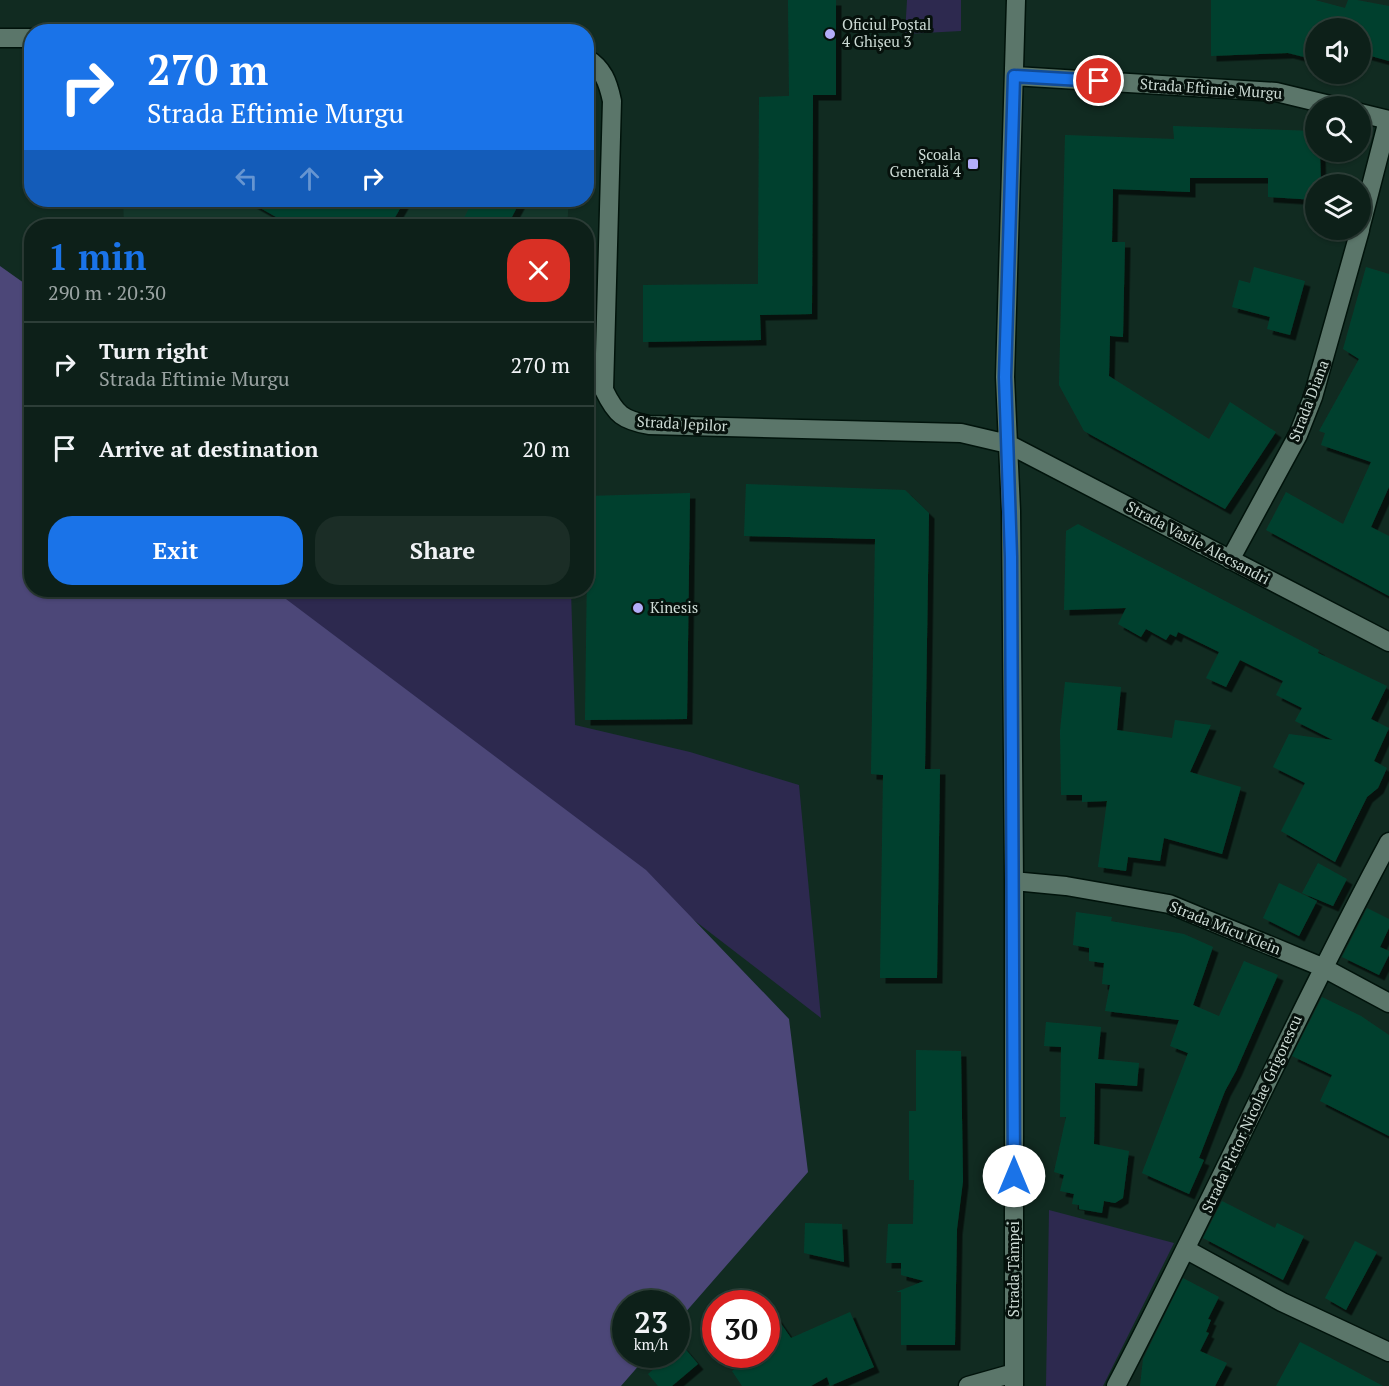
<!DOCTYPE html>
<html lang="en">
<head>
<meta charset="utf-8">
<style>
  body { margin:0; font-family:"PT Serif",serif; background:#1b2d26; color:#f1f3f6; height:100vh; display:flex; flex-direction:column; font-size:22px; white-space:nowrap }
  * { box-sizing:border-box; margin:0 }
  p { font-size:20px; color:#9aa3a2 }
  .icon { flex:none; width:33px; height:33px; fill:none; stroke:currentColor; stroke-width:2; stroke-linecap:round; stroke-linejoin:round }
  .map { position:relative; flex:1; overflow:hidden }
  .sheet { position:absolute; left:24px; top:219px; width:570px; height:378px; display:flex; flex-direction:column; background:#0d2019; border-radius:24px; box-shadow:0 2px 4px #0004,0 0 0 2px #2d3e38 }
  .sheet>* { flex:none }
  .hud { position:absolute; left:24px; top:24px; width:570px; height:183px; border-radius:24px; box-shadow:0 2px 4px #0004,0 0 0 2px #2d3e38; background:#1a73e8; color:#fff; overflow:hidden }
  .controls { position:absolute; left:1305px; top:18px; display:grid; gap:12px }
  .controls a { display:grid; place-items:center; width:66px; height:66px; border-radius:50%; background:#0d2019; box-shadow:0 2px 4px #0004,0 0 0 2px #2d3e38; font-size:30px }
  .speed { position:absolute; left:612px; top:1290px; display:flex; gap:12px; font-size:30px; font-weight:700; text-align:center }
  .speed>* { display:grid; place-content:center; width:78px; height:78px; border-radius:50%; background:#0d2019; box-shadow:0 2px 4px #0004,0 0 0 2px #2d3e38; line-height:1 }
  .speed small { font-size:15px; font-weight:400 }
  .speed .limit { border:9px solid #d22; background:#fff; color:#111 }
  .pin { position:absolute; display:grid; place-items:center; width:51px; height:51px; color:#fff; margin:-26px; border:3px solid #fff; border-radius:50%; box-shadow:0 2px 6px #0007 }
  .me { position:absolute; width:66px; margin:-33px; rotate:0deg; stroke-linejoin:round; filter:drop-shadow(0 0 4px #0008) }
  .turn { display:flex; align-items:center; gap:21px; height:126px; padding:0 24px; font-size:27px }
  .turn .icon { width:78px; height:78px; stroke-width:2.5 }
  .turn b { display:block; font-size:42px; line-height:51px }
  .lanes { display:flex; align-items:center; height:57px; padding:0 24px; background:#0003; justify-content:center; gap:30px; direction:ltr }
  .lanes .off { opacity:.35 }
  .round { display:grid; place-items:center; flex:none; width:63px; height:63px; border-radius:24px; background:#1b2d26 }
  .summary { display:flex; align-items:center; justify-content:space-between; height:102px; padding:0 24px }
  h1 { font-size:36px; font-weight:700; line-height:45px; color:#1a73e8 }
  .button { display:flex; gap:12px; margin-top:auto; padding:12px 24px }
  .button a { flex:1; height:69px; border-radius:24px; background:#1a73e8; color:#fff; font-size:24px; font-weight:700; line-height:69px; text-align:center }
  .button a+a { background:#1b2d26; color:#f1f3f6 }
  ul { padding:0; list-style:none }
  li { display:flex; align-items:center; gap:18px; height:84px; padding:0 24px; border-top:2px solid #2d3e38 }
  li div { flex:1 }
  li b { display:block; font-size:22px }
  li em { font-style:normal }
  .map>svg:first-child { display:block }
  .built { fill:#14362a }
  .green { fill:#2d294f }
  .forest { fill:#4c4778 }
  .building { fill:#06412f; filter:url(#shadow) }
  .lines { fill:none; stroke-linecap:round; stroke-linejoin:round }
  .minor-casing { stroke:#00130b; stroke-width:21 }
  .minor { stroke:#5b766a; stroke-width:18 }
  .route-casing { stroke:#114b97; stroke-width:15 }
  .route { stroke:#1a73e8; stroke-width:10 }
  .poi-dot { fill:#b3adf9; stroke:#06110c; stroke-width:2 }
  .labels { text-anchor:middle; stroke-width:6; stroke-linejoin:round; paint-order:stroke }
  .poi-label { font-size:15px; fill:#cddbd5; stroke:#06110c; text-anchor:start }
  .street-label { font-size:15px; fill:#cddbd5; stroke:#06110c }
</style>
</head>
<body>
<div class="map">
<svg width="1389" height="1386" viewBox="0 0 1389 1386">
  <defs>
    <filter id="shadow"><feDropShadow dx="5.5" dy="5.5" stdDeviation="0" flood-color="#0009"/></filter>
  </defs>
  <rect width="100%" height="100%" fill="#112b21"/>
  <path class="built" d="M123,200H569L567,226H124Z"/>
  <path class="green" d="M907,0H961V31L905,34Z
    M244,590H571L575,725L690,752L799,785L821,1018L556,814Z
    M1049,1210L1174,1243L1103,1386H1046Z"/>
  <path class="forest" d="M0,266L31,288L32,590H274L646,870L789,1019L808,1172L677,1322L676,1304H626V1354L648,1355L621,1386H0Z"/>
  <path class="building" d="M788,0H836V95H813L812,314L760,315L761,340L643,342V285L758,284L759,97L789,96Z
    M1211,0H1315L1345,8L1348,0H1357L1389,6V61L1360,53V28H1316V60L1288,53L1211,56Z
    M1173,126L1316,131V152H1320L1321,184H1316V200L1268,197V178H1190V192L1113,189L1112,242H1125L1123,337L1110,336L1109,376L1209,439L1230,402L1276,432L1225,509L1084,431L1059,385L1065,135L1174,139Z
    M246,200H405L390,226H292Z
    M473,200H521L507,226H460Z
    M1254,267L1305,281L1290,335L1267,329L1270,317L1232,307L1239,280L1250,283Z
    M1366,267L1389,274V487L1371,527L1389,536V596L1266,530L1286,492L1343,524L1371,462L1321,445L1325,433L1319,431L1359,359L1343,349Z
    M746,484L905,490L929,513L925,769H940L937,978H880L883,775L871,774L875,539L744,536Z
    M690,493L687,719L585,720L588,496Z
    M1078,524L1319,650L1318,653L1387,686L1371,719L1389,728L1374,761L1387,768L1378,788L1367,797L1335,862L1281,831L1305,783L1273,767L1289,734L1333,740L1295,721L1302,708L1276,695L1283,681L1240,660L1226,687L1206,678L1219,652L1178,632L1176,637L1170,634L1166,640L1146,629L1141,637L1118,624L1126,608L1064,610L1066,531Z
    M1065,682L1121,687L1117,730L1172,738L1175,720L1211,725L1190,772L1241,787L1222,854L1164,838L1160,861L1128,857L1126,871L1098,867L1107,801L1082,802V795H1061L1060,731Z
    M1318,863L1347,879L1333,906L1302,893Z
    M1279,883L1317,901L1299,936L1263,918Z
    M1367,908L1389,919V928L1380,947L1389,951V955L1379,975L1342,957Z
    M1076,912L1112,917L1111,921L1184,934L1213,947L1193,1005L1219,1016L1244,961L1278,975L1236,1071L1225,1091L1199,1158L1204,1160L1189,1194L1142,1173L1188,1053L1170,1046L1179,1020L1105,1011L1110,985L1102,984L1104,963L1089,961V948L1073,945Z
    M1322,997L1361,1016L1389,1035V1136L1320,1101L1332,1075L1292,1056Z
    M1046,1022L1101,1027L1098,1059L1139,1063L1137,1086L1095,1083L1094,1144L1129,1151L1123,1198L1115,1203L1104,1201L1102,1213L1079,1209V1205L1072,1204L1074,1194L1060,1191L1064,1175L1054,1172L1066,1117H1060L1061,1047L1044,1046Z
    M916,1050L961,1051L963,1181L957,1229L955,1345H901V1292H896L924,1281L901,1275V1263H886L888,1224H913L914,1180H909V1111H916Z
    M1222,1201L1275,1228L1277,1223L1304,1236L1283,1280L1203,1238Z
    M805,1223L842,1224L844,1262L804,1253Z
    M1355,1241L1377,1252L1346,1310L1325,1298Z
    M1183,1278L1219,1297L1208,1319L1211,1320L1206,1332L1209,1333L1200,1351L1227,1363L1215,1386H1140L1143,1359Z
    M766,1302L791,1338L850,1312L874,1367L830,1386L827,1377L811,1386H742L732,1371L756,1354H766Z
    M1300,1342L1310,1347L1383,1386H1276Z
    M682,1345L698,1364L672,1386H658L648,1374L671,1354H676V1350Z"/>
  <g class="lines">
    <defs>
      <path id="minor" d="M0,38H32
        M586,58C603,68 608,82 612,101L604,390C616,415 623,420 649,425L961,433L1008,444L1389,642
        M1014,76L1276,92L1334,106
        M1360,113L1389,120
        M1360,229L1388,120
        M1230,560L1298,435L1313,397L1360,230
        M1014,881L1066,886L1169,904L1322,967L1389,1003
        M1187,1250L1282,1302L1389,1352
        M968,1386L1014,1373
        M1014,1386V881L1011,511L1005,377L1016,0
        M1116,1386C1210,1206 1293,1021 1389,842"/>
    </defs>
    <use href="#minor" class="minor-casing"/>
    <use href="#minor" class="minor"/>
  </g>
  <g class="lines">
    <defs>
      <path id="route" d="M1014,1176L1011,557L1005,377L1014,76L1099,81"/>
    </defs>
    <use href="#route" class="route-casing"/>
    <use href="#route" class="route"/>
  </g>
  <g class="poi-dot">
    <circle cx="830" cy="34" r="6"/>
    <rect x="967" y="158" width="12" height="12" rx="3"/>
    <circle cx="638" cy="608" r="6"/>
  </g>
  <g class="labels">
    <g class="poi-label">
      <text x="842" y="30">Oficiul Poștal<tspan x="842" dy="17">4 Ghișeu 3</tspan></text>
      <text x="961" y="160" text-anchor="end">Școala<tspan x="961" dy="17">Generală 4</tspan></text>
      <text x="650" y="613">Kinesis</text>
    </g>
    <g class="street-label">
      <text transform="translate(1211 89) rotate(4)" y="5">Strada Eftimie Murgu</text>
      <text transform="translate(1309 401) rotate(-69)" y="5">Strada Diana</text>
      <text transform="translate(682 424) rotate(3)" y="5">Strada Jepilor</text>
      <text transform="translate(1198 543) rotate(28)" y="5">Strada Vasile Alecsandri</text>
      <text transform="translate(1225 928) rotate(22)" y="5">Strada Micu Klein</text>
      <text transform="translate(1252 1114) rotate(-65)" y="5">Strada Pictor Nicolae Grigorescu</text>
      <text transform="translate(1014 1269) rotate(-90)" y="5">Strada Tâmpei</text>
    </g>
  </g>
</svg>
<div class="controls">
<a><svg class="icon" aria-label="sound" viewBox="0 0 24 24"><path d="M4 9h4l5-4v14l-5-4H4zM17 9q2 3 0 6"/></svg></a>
<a><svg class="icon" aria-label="search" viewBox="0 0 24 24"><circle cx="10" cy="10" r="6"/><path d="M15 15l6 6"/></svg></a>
<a><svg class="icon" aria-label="layers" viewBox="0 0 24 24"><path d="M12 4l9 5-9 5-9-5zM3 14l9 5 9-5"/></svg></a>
</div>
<div class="speed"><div>23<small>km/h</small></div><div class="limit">30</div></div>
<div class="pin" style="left:1099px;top:81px;background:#d93025"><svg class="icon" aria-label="arrive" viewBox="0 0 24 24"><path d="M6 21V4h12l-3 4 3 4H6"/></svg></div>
<svg class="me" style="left:1014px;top:1176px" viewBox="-20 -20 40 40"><circle r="19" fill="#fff"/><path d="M0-13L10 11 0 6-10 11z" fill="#1a73e8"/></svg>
<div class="hud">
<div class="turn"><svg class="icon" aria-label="right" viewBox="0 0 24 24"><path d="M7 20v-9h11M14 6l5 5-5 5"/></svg><div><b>270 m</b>Strada Eftimie Murgu</div></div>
<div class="lanes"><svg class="icon off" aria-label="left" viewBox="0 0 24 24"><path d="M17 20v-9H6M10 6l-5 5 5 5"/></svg><svg class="icon off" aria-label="ahead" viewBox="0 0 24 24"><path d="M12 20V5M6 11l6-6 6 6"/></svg><svg class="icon" aria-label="right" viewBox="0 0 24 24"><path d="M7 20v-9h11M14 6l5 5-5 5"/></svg></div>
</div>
<section class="sheet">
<div class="summary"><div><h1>1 min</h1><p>290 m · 20:30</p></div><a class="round" style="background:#d93025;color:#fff"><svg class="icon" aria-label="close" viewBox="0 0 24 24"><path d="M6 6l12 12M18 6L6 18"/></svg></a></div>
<ul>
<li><svg class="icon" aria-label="right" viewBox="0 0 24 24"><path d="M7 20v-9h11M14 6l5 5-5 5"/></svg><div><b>Turn right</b><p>Strada Eftimie Murgu</p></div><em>270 m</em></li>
<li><svg class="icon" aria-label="arrive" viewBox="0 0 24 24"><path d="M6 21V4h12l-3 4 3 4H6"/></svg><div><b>Arrive at destination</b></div><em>20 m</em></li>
</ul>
<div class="button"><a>Exit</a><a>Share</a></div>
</section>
</div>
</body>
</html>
